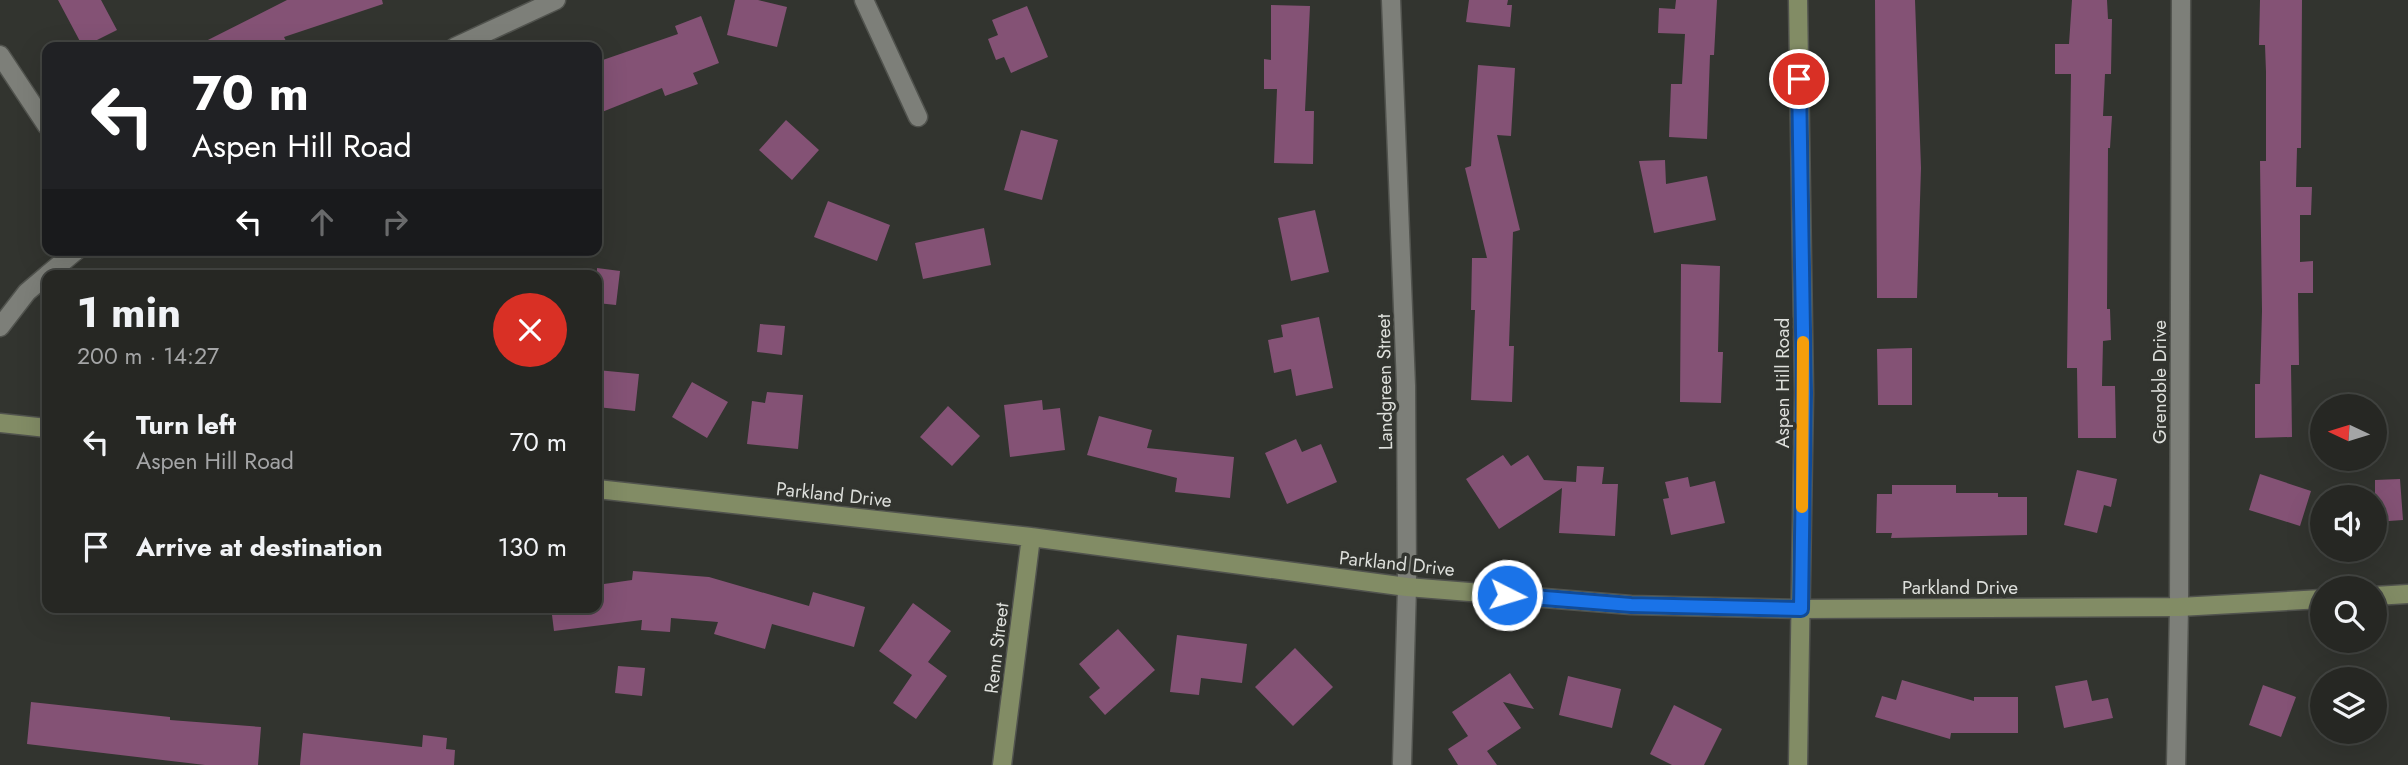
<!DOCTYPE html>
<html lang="en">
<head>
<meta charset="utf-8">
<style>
  body { margin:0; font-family:Jost,sans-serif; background:#323330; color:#f1f3f6; height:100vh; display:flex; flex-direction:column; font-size:26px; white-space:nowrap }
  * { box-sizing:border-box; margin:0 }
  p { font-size:23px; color:#a4a5a6 }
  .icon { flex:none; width:38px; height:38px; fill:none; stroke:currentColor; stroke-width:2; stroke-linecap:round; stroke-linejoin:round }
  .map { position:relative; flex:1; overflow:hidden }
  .side { position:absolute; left:42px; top:270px; width:560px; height:343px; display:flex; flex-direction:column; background:#262723; border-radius:14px; box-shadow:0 7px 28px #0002,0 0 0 2px #424441 }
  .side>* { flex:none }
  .hud { position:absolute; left:42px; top:42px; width:560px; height:214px; border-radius:14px; box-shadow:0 7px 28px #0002,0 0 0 2px #424441; background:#202124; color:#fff; overflow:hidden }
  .needle { width:46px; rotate:274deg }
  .fabs { position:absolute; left:2310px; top:394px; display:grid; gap:14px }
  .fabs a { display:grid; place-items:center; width:77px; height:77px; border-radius:50%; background:#262723; box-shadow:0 7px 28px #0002,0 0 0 2px #424441; font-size:35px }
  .pin { position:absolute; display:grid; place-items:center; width:60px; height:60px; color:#fff; margin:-30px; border:4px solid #fff; border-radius:50%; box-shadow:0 2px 7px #0007 }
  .me { position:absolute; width:77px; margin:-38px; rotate:95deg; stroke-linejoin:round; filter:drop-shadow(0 0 5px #0008) }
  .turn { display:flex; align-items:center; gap:24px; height:147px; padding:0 35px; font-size:32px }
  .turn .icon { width:91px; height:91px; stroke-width:2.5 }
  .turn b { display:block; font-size:49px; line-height:60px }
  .lanes { display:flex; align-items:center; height:66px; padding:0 35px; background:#0003; justify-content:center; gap:35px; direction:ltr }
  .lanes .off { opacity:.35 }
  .round { display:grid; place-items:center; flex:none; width:74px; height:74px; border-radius:37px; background:#323330 }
  .headline { display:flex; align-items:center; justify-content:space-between; height:119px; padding:0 35px }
  h1 { font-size:42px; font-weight:700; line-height:52px }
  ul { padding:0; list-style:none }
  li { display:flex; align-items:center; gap:21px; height:105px; padding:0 35px }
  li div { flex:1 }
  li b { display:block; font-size:26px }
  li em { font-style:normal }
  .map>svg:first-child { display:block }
  .building { fill:#845275 }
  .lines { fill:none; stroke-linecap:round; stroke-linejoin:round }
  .street-casing { stroke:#51534e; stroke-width:21 }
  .secondary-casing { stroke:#51534e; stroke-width:21 }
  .street { stroke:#7d7f79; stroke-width:18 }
  .secondary { stroke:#828c65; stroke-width:18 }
  .route-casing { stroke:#114b97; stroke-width:18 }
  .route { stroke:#1a73e8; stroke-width:12 }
  .slow { stroke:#f59e0b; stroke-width:12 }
  .labels { text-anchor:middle; stroke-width:7; stroke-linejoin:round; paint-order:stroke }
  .street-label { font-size:19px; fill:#dddfdb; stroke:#32342f }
</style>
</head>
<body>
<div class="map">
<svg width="2408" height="765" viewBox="0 0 2408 765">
  <rect width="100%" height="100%" fill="#32342f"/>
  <path class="building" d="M58,0H101L117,30L83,47Z
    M287,0H382L383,4L284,37L289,47H194Z
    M735,0H758L787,7L777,47L727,35Z
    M1469,0H1508L1507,5H1512L1510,27L1466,22Z
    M1676,0H1717L1714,55H1710L1707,139L1669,137L1671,84H1682L1685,34L1658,33L1659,8L1675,9Z
    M1875,0H1915L1921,168L1917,298H1877Z
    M2072,0H2107L2108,19H2112L2111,74H2105L2103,116H2112L2110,148H2108L2107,309H2110L2111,340L2103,341L2102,386H2115L2116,438H2078L2077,368H2067L2071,74H2055V44H2069Z
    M2260,0H2302L2301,148H2297L2296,187H2312L2311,215H2300V262L2313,261V293H2298L2299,365H2291L2292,437L2255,438V384H2260L2262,311L2260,161H2266V72L2265,45H2259Z
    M1271,5L1310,6L1305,111H1314L1313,164L1274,163L1277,89H1264V59L1271,60Z
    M1027,6L1048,57L1011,73L1004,57L996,60L988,39L998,35L992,20Z
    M701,16L719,63L693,73L698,84L665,96L662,88L597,114V62L678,34L675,26Z
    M1478,65L1515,68L1511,136L1497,135L1520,230L1513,232L1509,346H1514L1512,402L1471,400L1475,310H1471L1472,258H1487L1465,168L1471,166Z
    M786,120L819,150L792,180L759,150Z
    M1021,130L1058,140L1042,200L1004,190Z
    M1665,160L1666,184L1707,176L1716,220L1654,233L1639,161Z
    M828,201L890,225L877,261L814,237Z
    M1315,210L1329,272L1291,281L1278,218Z
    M984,228L991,265L923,279L915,243Z
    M1681,264L1720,266L1718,352H1723L1721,403L1680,402Z
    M597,268L620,271L616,305L597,303Z
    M1319,317L1333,388L1296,396L1291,369L1274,373L1268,340L1283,337L1281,325Z
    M760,324L785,326L782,355L757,352Z
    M1912,348V405H1878L1877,349Z
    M597,370L639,374L635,411L597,407Z
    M692,382L728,402L707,438L672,417Z
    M767,392L803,395L798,449L747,444L752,401L765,403Z
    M1042,400L1043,410L1060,408L1065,450L1010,457L1004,405Z
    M948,406L980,436L952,466L920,437Z
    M1099,416L1152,430L1147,448L1234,457L1230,498L1175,492L1177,478L1087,455Z
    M1296,439L1302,452L1321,444L1337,482L1287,504L1265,453Z
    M1503,455L1511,466L1528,455L1544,480L1576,482L1577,466L1604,467L1602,484H1618L1615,536L1559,533L1562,488L1499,529L1466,479Z
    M2077,470L2117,479L2111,507L2104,505L2097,533L2064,525Z
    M2260,474L2311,491L2300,526L2249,510Z
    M1688,477L1690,487L1715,481L1725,523L1671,535L1663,499L1669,498L1665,482Z
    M2400,479L2403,520L2375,522V480Z
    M1892,485H1956V493H1998V497H2027V535L1891,538L1892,533H1876L1877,494H1892Z
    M633,571L709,577L809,606L813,592L865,607L854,647L772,624L765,649L714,634L718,622L671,618L670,632L641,630L642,620L554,631L551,607H597V585L632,580Z
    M913,603L951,631L928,662L947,676L916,719L893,703L912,675L879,651Z
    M1118,629L1155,670L1105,715L1089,697L1100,688L1079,664Z
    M1177,635L1247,644L1242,683L1201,678L1199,695L1170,692Z
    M1295,648L1333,687L1293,726L1255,687Z
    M618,666L645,668L642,696L615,693Z
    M1510,673L1534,709L1503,702L1521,728L1487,751L1497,765H1458L1448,749L1468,736L1452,712Z
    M1568,676L1621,689L1612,728L1559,715Z
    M1902,680L1974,701V697H2018V733H1951L1950,739L1875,717L1882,696L1896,700Z
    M2087,680L2092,701L2108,698L2113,718L2064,728L2055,686Z
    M2263,685L2296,697L2281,737L2249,725Z
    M31,702L170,717V720L261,727L258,765H205L27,744Z
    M1674,705L1722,729L1704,765H1672L1650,754Z
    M303,733L422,747L423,735L447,738L446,749L455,750L454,765H300Z"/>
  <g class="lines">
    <defs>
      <path id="street" d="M864,0L918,117
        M1391,0L1406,386L1407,587L1402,763
        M455,47L556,0
        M0,55L47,126
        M47,275L77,250
        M0,327L27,292L47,275
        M2176,765L2179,607L2181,0"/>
      <path id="secondary" d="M0,423L47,428
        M597,489L1031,537L1407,587L1631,605L1801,609L2179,607L2322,599
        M2375,596L2408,594
        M1002,765L1031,537
        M1798,765L1804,393L1798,0"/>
    </defs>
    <use href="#street" class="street-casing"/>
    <use href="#secondary" class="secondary-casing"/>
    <use href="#street" class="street"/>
    <use href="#secondary" class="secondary"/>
  </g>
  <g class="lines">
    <defs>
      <path id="route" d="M1507,595L1631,605L1801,609L1804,393L1799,79"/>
    </defs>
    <use href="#route" class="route-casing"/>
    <use href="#route" class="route"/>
    <path class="slow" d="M1802,507L1803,342"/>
  </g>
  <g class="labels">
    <g class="street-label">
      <text transform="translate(1384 382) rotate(-91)" y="7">Landgreen Street</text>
      <text transform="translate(2159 382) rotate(-90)" y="7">Grenoble Drive</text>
      <text transform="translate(1782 383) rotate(-90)" y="7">Aspen Hill Road</text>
      <text transform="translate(834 494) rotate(6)" y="7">Parkland Drive</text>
      <text transform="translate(1397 563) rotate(6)" y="7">Parkland Drive</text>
      <text x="1960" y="594">Parkland Drive</text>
      <text transform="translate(996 648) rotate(-83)" y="7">Renn Street</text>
    </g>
  </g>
</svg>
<div class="fabs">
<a><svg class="needle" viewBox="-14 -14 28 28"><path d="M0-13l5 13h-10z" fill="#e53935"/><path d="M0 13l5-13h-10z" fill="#a4a5a6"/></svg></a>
<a><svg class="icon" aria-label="sound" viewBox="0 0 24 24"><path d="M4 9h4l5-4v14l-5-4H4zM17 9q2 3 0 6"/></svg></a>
<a><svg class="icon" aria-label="search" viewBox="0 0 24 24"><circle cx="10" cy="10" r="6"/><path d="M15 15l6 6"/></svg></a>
<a><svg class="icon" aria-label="layers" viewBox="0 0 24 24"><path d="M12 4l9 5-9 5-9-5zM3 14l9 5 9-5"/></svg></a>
</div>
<div class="pin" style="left:1799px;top:79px;background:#d93025"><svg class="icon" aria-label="arrive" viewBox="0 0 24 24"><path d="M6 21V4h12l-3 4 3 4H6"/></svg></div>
<svg class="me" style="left:1507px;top:595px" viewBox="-20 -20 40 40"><circle r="17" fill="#1a73e8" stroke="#fff" stroke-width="3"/><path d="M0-11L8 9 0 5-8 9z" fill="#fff"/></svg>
<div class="hud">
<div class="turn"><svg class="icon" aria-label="left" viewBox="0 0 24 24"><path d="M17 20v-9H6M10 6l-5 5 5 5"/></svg><div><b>70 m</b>Aspen Hill Road</div></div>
<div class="lanes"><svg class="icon" aria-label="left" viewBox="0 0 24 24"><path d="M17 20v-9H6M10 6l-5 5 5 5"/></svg><svg class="icon off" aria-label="ahead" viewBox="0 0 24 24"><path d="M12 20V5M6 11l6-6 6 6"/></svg><svg class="icon off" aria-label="right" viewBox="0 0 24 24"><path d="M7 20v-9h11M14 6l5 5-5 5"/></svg></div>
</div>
<section class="side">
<div class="headline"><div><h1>1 min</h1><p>200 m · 14:27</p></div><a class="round" style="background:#d93025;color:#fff"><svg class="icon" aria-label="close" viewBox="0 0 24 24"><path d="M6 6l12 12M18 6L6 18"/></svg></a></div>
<ul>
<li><svg class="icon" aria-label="left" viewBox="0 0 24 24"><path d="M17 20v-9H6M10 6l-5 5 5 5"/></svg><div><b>Turn left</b><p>Aspen Hill Road</p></div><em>70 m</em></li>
<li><svg class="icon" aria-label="arrive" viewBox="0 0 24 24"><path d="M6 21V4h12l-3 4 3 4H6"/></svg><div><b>Arrive at destination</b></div><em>130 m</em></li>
</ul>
</section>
</div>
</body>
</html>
